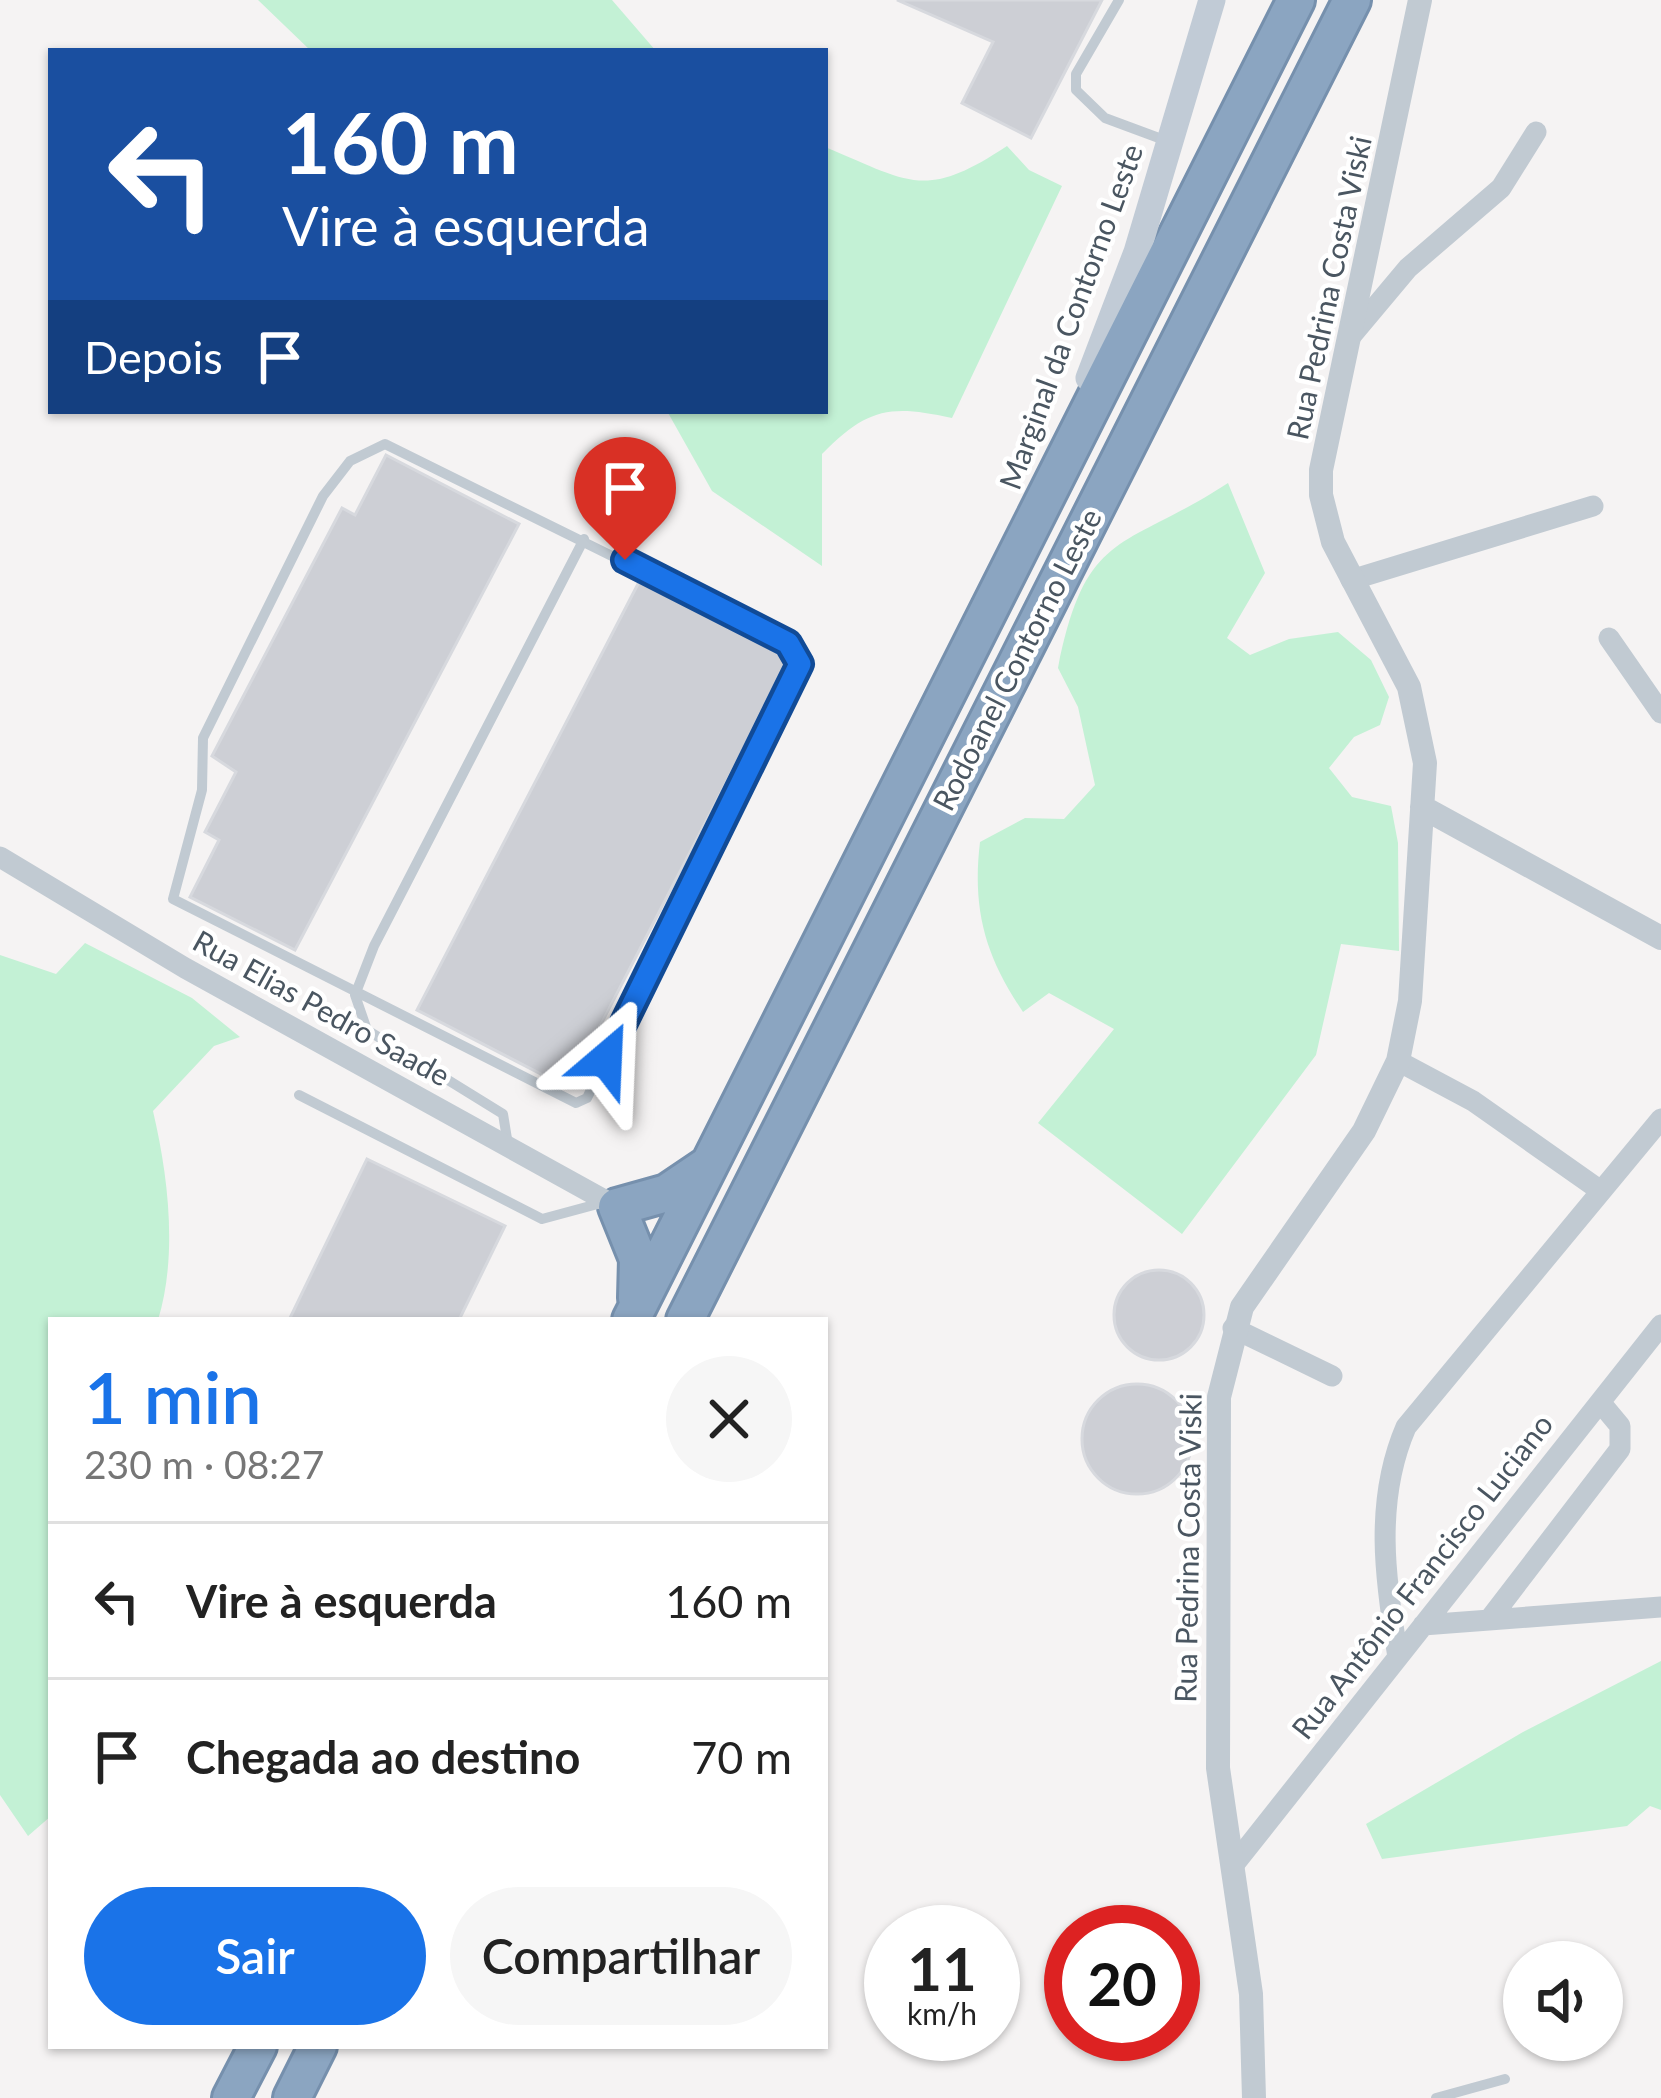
<!DOCTYPE html>
<html lang="pt">
<head>
<meta charset="utf-8">
<style>
  body { margin:0; font-family:Lato,sans-serif; background:#f6f6f6; color:#222; height:100vh; display:flex; flex-direction:column; font-size:45px; white-space:nowrap }
  * { box-sizing:border-box; margin:0 }
  p { font-size:39px; color:#767676 }
  .icon { flex:none; width:66px; height:66px; fill:none; stroke:currentColor; stroke-width:2; stroke-linecap:round; stroke-linejoin:round }
  .map { position:relative; flex:1; overflow:hidden }
  .side { position:absolute; left:48px; top:1317px; width:780px; height:732px; display:flex; flex-direction:column; background:#fff; border-radius:0px; box-shadow:0 3px 9px #0004 }
  .side>* { flex:none }
  .hud { position:absolute; left:48px; top:48px; width:780px; height:366px; border-radius:0px; box-shadow:0 3px 9px #0004; background:#1a4fa0; color:#fff; overflow:hidden }
  .controls { position:absolute; left:1503px; top:1941px; display:grid; gap:24px }
  .controls a { display:grid; place-items:center; width:120px; height:120px; border-radius:50%; background:#fff; box-shadow:0 3px 9px #0004; font-size:60px }
  .speed { position:absolute; left:864px; top:1905px; display:flex; gap:24px; font-size:60px; font-weight:700; text-align:center }
  .speed>* { display:grid; place-content:center; width:156px; height:156px; border-radius:50%; background:#fff; box-shadow:0 3px 9px #0004; line-height:1 }
  .speed small { font-size:30px; font-weight:400 }
  .speed .limit { border:18px solid #d22; background:#fff; color:#111 }
  .pin { position:absolute; display:grid; place-items:center; width:102px; height:102px; color:#fff; margin:-123px -51px; border-radius:50% 50% 50% 0; rotate:-45deg; box-shadow:0 0 12px #0007 }
  .pin .icon { rotate:45deg }
  .me { position:absolute; width:132px; margin:-66px; rotate:26deg; stroke-linejoin:round; filter:drop-shadow(0 0 9px #0008) }
  .turn { display:flex; align-items:center; gap:42px; height:252px; padding:0 36px; font-size:54px }
  .turn .icon { width:156px; height:156px; stroke-width:2.5 }
  .turn b { display:block; font-size:84px; line-height:102px }
  .then { display:flex; align-items:center; height:114px; padding:0 36px; background:#0003; gap:24px; font-size:45px }
  .round { display:grid; place-items:center; flex:none; width:126px; height:126px; border-radius:63px; background:#f6f6f6 }
  .headline { display:flex; align-items:center; justify-content:space-between; height:204px; padding:0 36px }
  h1 { font-size:72px; font-weight:600; line-height:90px; color:#1a73e8 }
  .primary-button { display:flex; gap:24px; margin-top:auto; padding:24px 36px }
  .primary-button a { flex:1; height:138px; border-radius:72px; background:#1a73e8; color:#fff; font-size:48px; font-weight:600; line-height:138px; text-align:center }
  .primary-button a+a { background:#f6f6f6; color:#222 }
  ul { padding:0; list-style:none }
  li { display:flex; align-items:center; gap:36px; height:156px; padding:0 36px; border-top:3px solid #e0e0e0 }
  li div { flex:1 }
  li b { display:block; font-size:45px }
  li em { font-style:normal }
  .map>svg:first-child { display:block }
  .green { fill:#c3f1d5 }
  .building { fill:#cdcfd5; stroke:#d7d9de; stroke-width:3 }
  .lines { fill:none; stroke-linecap:round; stroke-linejoin:round }
  .motorway-casing { stroke:#7690ad; stroke-width:42 }
  .service { stroke:#c1cad2; stroke-width:10 }
  .minor { stroke:#c1cad2; stroke-width:21 }
  .tertiary { stroke:#c1cad2; stroke-width:24 }
  .secondary { stroke:#c1cbd6; stroke-width:27 }
  .motorway { stroke:#8ba5c1; stroke-width:36 }
  .route-casing { stroke:#114b97; stroke-width:30 }
  .route { stroke:#1a73e8; stroke-width:21 }
  .labels { text-anchor:middle; stroke-width:9; stroke-linejoin:round; paint-order:stroke }
  .street-label { font-size:30px; fill:#4a5661; stroke:#fff }
</style>
</head>
<body>
<div class="map">
<svg width="1661" height="2098" viewBox="0 0 1661 2098">
  <rect width="100%" height="100%" fill="#f5f3f3"/>
  <path class="green" d="M258,0H612L656,51H311Z
    M1007,146L1029,170L1062,186L952,418C890,404 867,408 822,454V566L712,491L667,411H825V147C910,182 924,201 1007,146Z
    M1228,483L1265,573L1227,638L1250,655L1289,639L1338,632L1371,660L1389,697L1380,725L1354,737L1329,768L1352,797L1391,806L1398,843L1399,951L1341,944L1316,1055L1182,1234L1038,1123L1114,1029L1049,993L1023,1012C985,956 972,909 980,842L1025,818L1064,819L1095,785L1078,707L1058,668C1086,527 1124,551 1228,483Z
    M85,943L192,998L240,1037L214,1046L153,1111C168,1175 178,1255 158,1320H51V1816L28,1836L0,1795V955L56,974Z
    M1661,1661V1810L1650,1806L1627,1826L1382,1859L1366,1824L1523,1732Z"/>
  <path class="building" d="M897,0H1102L1031,138L962,103L993,42Z
    M386,455L519,524L295,950L190,897L219,840L205,832L236,772L212,756L342,508L355,515Z
    M639,582L781,650L788,663L568,1088L417,1010Z
    M367,1159L505,1226L459,1320H289Z
    M1114 1315a45 45 0 1 1 90 0a45 45 0 1 1-90 0Z
    M1082 1439a55 55 0 1 1 110 0a55 55 0 1 1-110 0Z"/>
  <g class="lines">
    <defs>
      <path id="motorway" d="M637,1298L638,1259L617,1207L667,1193L707,1166
        M631,1320L1296,0
        M685,1320L1352,0
        M231,2098L258,2046
        M292,2098L318,2046"/>
    </defs>
    <use href="#motorway" class="motorway-casing"/>
    <path class="service" d="M1119,0L1076,74V90L1105,118L1167,141
      M385,444L788,643L800,664L587,1098L576,1103L173,899L202,790L203,738L323,496L350,461Z
      M299,1095L542,1219L605,1202
      M508,1145L503,1114L367,1030L355,995L374,946L584,539
      M1436,2098L1505,2079"/>
    <path class="minor" d="M1351,336L1408,268L1501,188L1536,132
      M1351,580L1593,506
      M1609,638L1661,713
      M0,857L185,968L617,1207
      M1398,1061L1473,1101L1601,1191
      M1233,1328L1332,1376
      M1489,1620L1620,1449V1426L1600,1402
      M1423,1625L1661,1607
      M1398,1657C1385,1580 1374,1501 1406,1427L1661,1119
      M1232,1867L1661,1325"/>
    <path class="tertiary" d="M1422,807L1661,938
      M1254,2098L1251,1994L1218,1768L1219,1397L1242,1307L1364,1131L1398,1061L1410,1001L1425,763L1409,687L1333,542L1321,495V470L1420,0"/>
    <path class="secondary" d="M1089,378L1137,252L1212,0"/>
    <use href="#motorway" class="motorway"/>
  </g>
  <g class="lines">
    <defs>
      <path id="route" d="M606,1059L800,664L788,643L625,560"/>
    </defs>
    <use href="#route" class="route-casing"/>
    <use href="#route" class="route"/>
  </g>
  <g class="labels">
    <g class="street-label">
      <text transform="translate(1330 288) rotate(-78)" y="10">Rua Pedrina Costa Viski</text>
      <text transform="translate(1072 317) rotate(-70)" y="10">Marginal da Contorno Leste</text>
      <text transform="translate(1018 660) rotate(-63)" y="10">Rodoanel Contorno Leste</text>
      <text transform="translate(321 1009) rotate(29)" y="10">Rua Elias Pedro Saade</text>
      <text transform="translate(1189 1548) rotate(-89)" y="10">Rua Pedrina Costa Viski</text>
      <text transform="translate(1423 1577) rotate(-52)" y="10">Rua Antônio Francisco Luciano</text>
    </g>
  </g>
</svg>
<div class="controls">
<a><svg class="icon" aria-label="sound" viewBox="0 0 24 24"><path d="M4 9h4l5-4v14l-5-4H4zM17 9q2 3 0 6"/></svg></a>
</div>
<div class="speed"><div>11<small>km/h</small></div><div class="limit">20</div></div>
<div class="pin" style="left:625px;top:560px;background:#d93025"><svg class="icon" aria-label="arrive" viewBox="0 0 24 24"><path d="M6 21V4h12l-3 4 3 4H6"/></svg></div>
<svg class="me" style="left:606px;top:1059px" viewBox="-20 -20 40 40"><path d="M0-17L14 15 0 8-14 15z" fill="#1a73e8" stroke="#fff" stroke-width="4"/></svg>
<div class="hud">
<div class="turn"><svg class="icon" aria-label="left" viewBox="0 0 24 24"><path d="M17 20v-9H6M10 6l-5 5 5 5"/></svg><div><b>160 m</b>Vire à esquerda</div></div>
<div class="then">Depois<svg class="icon" aria-label="arrive" viewBox="0 0 24 24"><path d="M6 21V4h12l-3 4 3 4H6"/></svg></div>
</div>
<section class="side">
<div class="headline"><div><h1>1 min</h1><p>230 m · 08:27</p></div><a class="round"><svg class="icon" aria-label="close" viewBox="0 0 24 24"><path d="M6 6l12 12M18 6L6 18"/></svg></a></div>
<ul>
<li><svg class="icon" aria-label="left" viewBox="0 0 24 24"><path d="M17 20v-9H6M10 6l-5 5 5 5"/></svg><div><b>Vire à esquerda</b></div><em>160 m</em></li>
<li><svg class="icon" aria-label="arrive" viewBox="0 0 24 24"><path d="M6 21V4h12l-3 4 3 4H6"/></svg><div><b>Chegada ao destino</b></div><em>70 m</em></li>
</ul>
<div class="primary-button"><a>Sair</a><a>Compartilhar</a></div>
</section>
</div>
</body>
</html>
